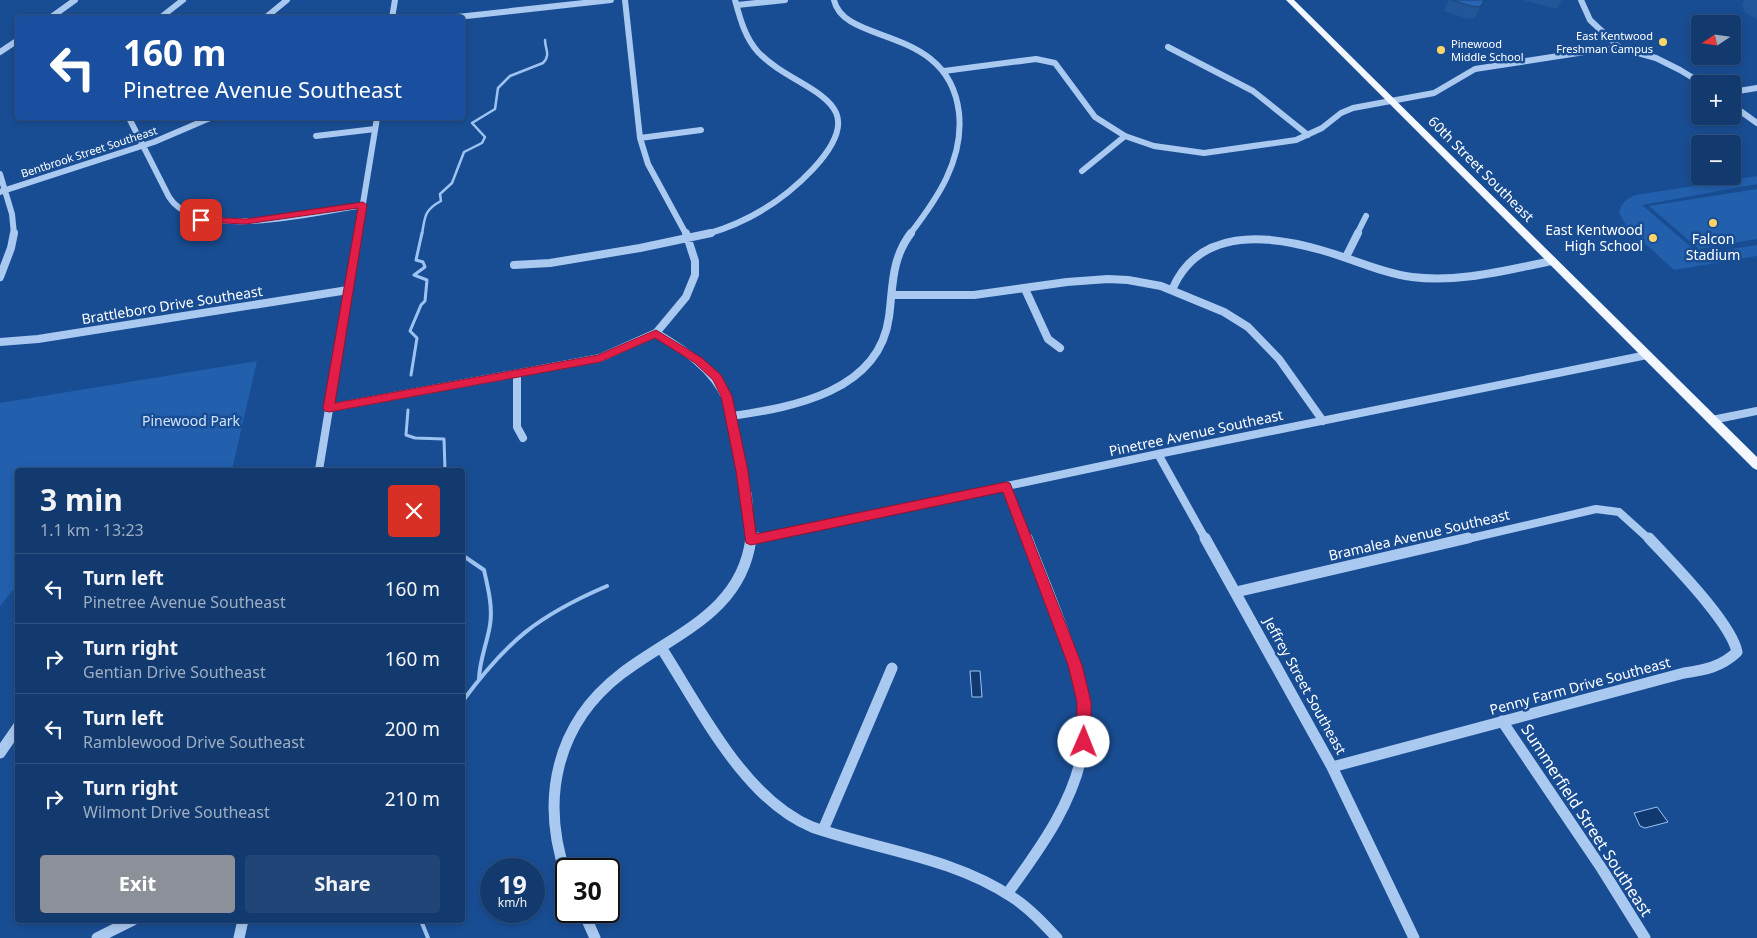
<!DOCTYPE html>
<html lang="en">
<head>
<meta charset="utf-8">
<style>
  body { margin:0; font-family:"Noto Sans",sans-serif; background:#204576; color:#f1f3f6; height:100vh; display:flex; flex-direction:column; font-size:19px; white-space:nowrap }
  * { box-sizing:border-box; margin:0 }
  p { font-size:16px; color:#9dadc2 }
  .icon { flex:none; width:28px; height:28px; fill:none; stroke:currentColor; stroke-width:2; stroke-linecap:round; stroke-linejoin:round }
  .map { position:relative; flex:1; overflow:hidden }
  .sheet { position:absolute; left:15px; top:468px; width:450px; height:455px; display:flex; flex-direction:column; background:#133a6e; border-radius:5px; box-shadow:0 2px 8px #0003,0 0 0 1px #325481 }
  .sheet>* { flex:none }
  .hud { position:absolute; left:15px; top:15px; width:450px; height:105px; border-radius:5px; box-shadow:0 2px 8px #0003,0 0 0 1px #325481; background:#1a4fa0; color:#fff; overflow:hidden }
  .needle { width:32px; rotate:257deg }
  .fabs { position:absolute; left:1691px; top:15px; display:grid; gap:10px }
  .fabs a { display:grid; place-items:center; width:50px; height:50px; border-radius:5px; background:#133a6e; box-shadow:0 2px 8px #0003,0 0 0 1px #325481; font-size:25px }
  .speed { position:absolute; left:480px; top:858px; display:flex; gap:10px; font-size:25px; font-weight:700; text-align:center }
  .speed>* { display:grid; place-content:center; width:65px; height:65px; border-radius:50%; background:#133a6e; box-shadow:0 2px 8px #0003,0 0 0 1px #325481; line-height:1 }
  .speed small { font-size:12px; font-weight:400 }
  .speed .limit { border:2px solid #111; border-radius:8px; background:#fff; color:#111 }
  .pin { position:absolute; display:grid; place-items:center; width:42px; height:42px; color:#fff; margin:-21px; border-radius:10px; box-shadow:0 2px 8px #0006 }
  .me { position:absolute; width:55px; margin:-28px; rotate:1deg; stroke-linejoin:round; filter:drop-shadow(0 0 4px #0008) }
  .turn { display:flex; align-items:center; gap:18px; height:105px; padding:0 25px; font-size:22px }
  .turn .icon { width:65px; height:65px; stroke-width:2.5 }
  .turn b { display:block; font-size:35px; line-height:42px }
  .round { display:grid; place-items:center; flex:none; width:52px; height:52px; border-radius:5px; background:#204576 }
  .overview { display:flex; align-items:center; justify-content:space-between; height:85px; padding:0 25px }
  h1 { font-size:30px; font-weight:700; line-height:38px }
  .action { display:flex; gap:10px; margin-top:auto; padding:10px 25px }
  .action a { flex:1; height:58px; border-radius:5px; background:#8c9099; color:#fff; font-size:20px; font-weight:700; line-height:58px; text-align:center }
  .action a+a { background:#204576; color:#f1f3f6 }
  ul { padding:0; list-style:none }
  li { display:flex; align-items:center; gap:15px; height:70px; padding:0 25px; border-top:1px solid #325481 }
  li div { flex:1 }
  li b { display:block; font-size:19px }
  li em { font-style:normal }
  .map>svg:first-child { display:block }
  .green { fill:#225fad }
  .water { fill:#113971; stroke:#9dc3f2 }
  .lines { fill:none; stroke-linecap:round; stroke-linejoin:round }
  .stream-far2 { stroke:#9dc3f2; stroke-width:2.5 }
  .stream-far1 { stroke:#9dc3f2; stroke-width:3 }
  .stream { stroke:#9dc3f2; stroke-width:4 }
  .minor-far2 { stroke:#aac9f0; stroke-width:6 }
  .minor-far1 { stroke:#aac9f0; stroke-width:8 }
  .minor { stroke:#aac9f0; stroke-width:11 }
  .major { fill:#f3f7ff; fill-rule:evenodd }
  .wall { fill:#225699 }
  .building { fill:#2864b2; stroke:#1c467d }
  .route { fill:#e11d48; stroke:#92132f }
  .poi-dot { fill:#ffd569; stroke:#194d93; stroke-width:2 }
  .labels { text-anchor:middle; stroke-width:5; stroke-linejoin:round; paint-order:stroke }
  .far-poi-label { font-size:11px; fill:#fff; stroke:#194d93; text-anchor:end }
  .far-street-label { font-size:11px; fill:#fff; stroke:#194d93 }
  .street-label { font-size:14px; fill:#fff; stroke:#194d93 }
  .poi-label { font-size:14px; fill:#fff; stroke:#194d93; text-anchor:end }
  .park-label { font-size:14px; fill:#d1e3fb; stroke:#194d93 }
  .near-street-label { font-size:16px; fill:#fff; stroke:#194d93 }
</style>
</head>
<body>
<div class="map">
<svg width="1757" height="938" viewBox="0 0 1757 938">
  <rect width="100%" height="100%" fill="#194d93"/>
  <path class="green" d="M1757,176V184L1642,205L1698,253H1708L1757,245V256L1674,270L1628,228L1619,213C1622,202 1626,199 1636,195Z
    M1757,189V239L1699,249L1649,206Z
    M257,361L232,470H18L17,589L12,591L0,606V403Z"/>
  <path class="water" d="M970,671H980L982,697H972Z
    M1657,807L1668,822L1645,828L1640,826L1634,813Z"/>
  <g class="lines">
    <path class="stream-far2" d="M422,234C425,217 424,210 441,201L440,194L452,183L464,152L482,143L485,137L472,123L495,109L498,88L510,76L543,63C551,55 545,49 545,40"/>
    <path class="stream-far1" d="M411,375L417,338L410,331L421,305L425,301L427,280L414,275L425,267L423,262L416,260L422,233
      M408,410L406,435L415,438L444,439L445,470"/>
    <path class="stream" d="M462,555L484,570C488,588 493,607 490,625C487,644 479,661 479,680
      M462,702C507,641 537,616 607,586
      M417,920L422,923L428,938"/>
    <path class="minor-far2" d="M625,0L640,138L648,164L686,234
      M834,0C844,46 949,24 959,113C964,160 937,199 910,234
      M1581,0L1590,20L1621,49
      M737,5L785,0
      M50,18L75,0
      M160,18L183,0
      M265,18L287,0
      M392,18L395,0
      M448,18L611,0
      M1168,47L1253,91L1308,135
      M0,52L18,40
      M944,71L1036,59L1055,63L1095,117L1125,136L1154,146L1204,153L1296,140L1322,128L1341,113L1353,108L1434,93L1475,69L1604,49L1631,51L1656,58L1680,70L1703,84
      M1732,92L1757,88
      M1732,105L1757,123
      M129,118L169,197C197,242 318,212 363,205
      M316,136L375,129
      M640,138L701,130
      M1082,171L1125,136
      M0,174L12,214L14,234
      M0,192L154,142L210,118
      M358,234L377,118
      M707,234C749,222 783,201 813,169C880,97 797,93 758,52C745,38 740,18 735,0
      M1357,234L1366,216"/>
    <path class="minor-far1" d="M1346,257L1358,233
      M514,265L550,263L640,248L711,233
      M0,277L11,248L14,233
      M1025,289L1048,339L1060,348
      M1172,290C1198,228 1266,234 1321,250C1351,258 1381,273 1412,277C1459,283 1506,270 1552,261
      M892,295H974L1067,282L1108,279L1128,280L1161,286L1224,312L1248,327L1279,359L1323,421
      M656,333C686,351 712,368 727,400L748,496L751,540
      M0,342L38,339L348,290
      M517,375V427L523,438
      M329,408L600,358L656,333L686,297L695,275V261L686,233
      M732,416C793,407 879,392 889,317C893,287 891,259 911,233
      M1712,420L1757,411
      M1158,454L1206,540
      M319,470L358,233
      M1006,486L1027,540
      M752,540L1158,454L1647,355
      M1463,540L1596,509L1619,512L1650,540"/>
    <path class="minor" d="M1205,538L1332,767L1414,938
      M751,540L758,538
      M1236,592L1468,538
      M662,649C700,708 744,799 812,827C878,850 952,857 1012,897C1029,908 1043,923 1057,938
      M1502,721L1602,869L1645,938
      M0,753L18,727
      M1332,767L1684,673C1705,670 1721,667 1737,652C1731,622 1671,562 1649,538
      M823,830L892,668
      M566,875C540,799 556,724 621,674C673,634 742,613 751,538
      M1007,894C1039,850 1077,799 1084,742C1091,684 1048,594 1027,538
      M583,911L595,938
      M97,938L133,920
      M239,938L243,920"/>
    <path class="major" d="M1286,0H1294L1757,457V470L1753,468Z"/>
  </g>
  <path class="wall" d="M1449,0H1484L1474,19L1465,18L1444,11Z
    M1522,0H1562L1557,9Z
    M1745,0H1757V20L1745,12L1742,4Z"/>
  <path class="building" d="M1452,0H1484L1480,7L1471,6Z"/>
  <path class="route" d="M363,202L367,205L335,403L598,355L656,330L702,358L721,375L732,396L748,471L756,534L1006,482L1010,483L1082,665L1091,702V742L1089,747L1084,749L1079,747L1077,742V702L1068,665L1003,492L751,545L746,543L736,471L721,396L713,380L695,363L655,338L600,362L329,412L325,411L323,408L358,208L246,224L201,222L196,220L201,217L246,219Z"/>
  <g class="poi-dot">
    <circle cx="1663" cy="42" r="5"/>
    <circle cx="1441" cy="50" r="5"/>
    <circle cx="1713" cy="223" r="5"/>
    <circle cx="1653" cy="238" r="5"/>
  </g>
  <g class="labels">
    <g class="far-poi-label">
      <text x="1653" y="40">East Kentwood<tspan x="1653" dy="13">Freshman Campus</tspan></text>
      <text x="1451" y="48" text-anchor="start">Pinewood<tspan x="1451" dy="13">Middle School</tspan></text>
    </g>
    <g class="far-street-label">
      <text transform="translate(89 152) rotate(-18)" y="4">Bentbrook Street Southeast</text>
    </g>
    <g class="street-label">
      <text transform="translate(1481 169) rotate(45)" y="5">60th Street Southeast</text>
      <text transform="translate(172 305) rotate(-9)" y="5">Brattleboro Drive Southeast</text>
      <text transform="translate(1196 433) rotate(-12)" y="5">Pinetree Avenue Southeast</text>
      <text transform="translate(1419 535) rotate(-13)" y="5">Bramalea Avenue Southeast</text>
      <text transform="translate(1305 686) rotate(61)" y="5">Jeffrey Street Southeast</text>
      <text transform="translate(1580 686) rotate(-15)" y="5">Penny Farm Drive Southeast</text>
    </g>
    <g class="poi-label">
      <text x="1643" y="235">East Kentwood<tspan x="1643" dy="16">High School</tspan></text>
      <text x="1713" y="244" text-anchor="middle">Falcon<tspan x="1713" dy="16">Stadium</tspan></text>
    </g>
    <g class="park-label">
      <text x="191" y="426">Pinewood Park</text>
    </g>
    <g class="near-street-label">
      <text transform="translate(1587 820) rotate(57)" y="6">Summerfield Street Southeast</text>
    </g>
  </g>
</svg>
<div class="fabs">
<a><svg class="needle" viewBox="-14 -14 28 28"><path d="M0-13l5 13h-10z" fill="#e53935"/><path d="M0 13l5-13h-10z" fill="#9dadc2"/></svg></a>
<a>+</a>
<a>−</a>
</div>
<div class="speed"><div>19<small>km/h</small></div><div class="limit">30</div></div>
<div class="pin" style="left:201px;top:220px;background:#d93025"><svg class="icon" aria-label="arrive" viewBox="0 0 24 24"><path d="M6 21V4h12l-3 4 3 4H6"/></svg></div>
<svg class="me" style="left:1084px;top:742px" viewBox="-20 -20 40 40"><circle r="19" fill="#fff"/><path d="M0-13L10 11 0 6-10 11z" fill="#e11d48"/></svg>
<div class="hud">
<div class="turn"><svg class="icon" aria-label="left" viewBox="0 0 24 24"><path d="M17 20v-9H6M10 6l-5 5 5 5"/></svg><div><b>160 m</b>Pinetree Avenue Southeast</div></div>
</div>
<section class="sheet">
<div class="overview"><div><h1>3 min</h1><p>1.1 km · 13:23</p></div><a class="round" style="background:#d93025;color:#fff"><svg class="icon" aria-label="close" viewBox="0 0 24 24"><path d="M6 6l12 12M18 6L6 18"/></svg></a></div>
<ul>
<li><svg class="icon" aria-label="left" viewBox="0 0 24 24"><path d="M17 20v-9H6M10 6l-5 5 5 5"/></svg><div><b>Turn left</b><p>Pinetree Avenue Southeast</p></div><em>160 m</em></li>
<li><svg class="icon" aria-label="right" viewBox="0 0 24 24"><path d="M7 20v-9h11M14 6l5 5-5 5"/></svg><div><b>Turn right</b><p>Gentian Drive Southeast</p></div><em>160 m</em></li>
<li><svg class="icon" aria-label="left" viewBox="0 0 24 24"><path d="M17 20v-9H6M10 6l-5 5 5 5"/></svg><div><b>Turn left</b><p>Ramblewood Drive Southeast</p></div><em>200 m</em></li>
<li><svg class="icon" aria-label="right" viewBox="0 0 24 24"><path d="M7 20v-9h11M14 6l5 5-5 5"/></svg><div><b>Turn right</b><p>Wilmont Drive Southeast</p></div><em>210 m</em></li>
</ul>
<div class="action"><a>Exit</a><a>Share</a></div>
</section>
</div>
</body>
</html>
